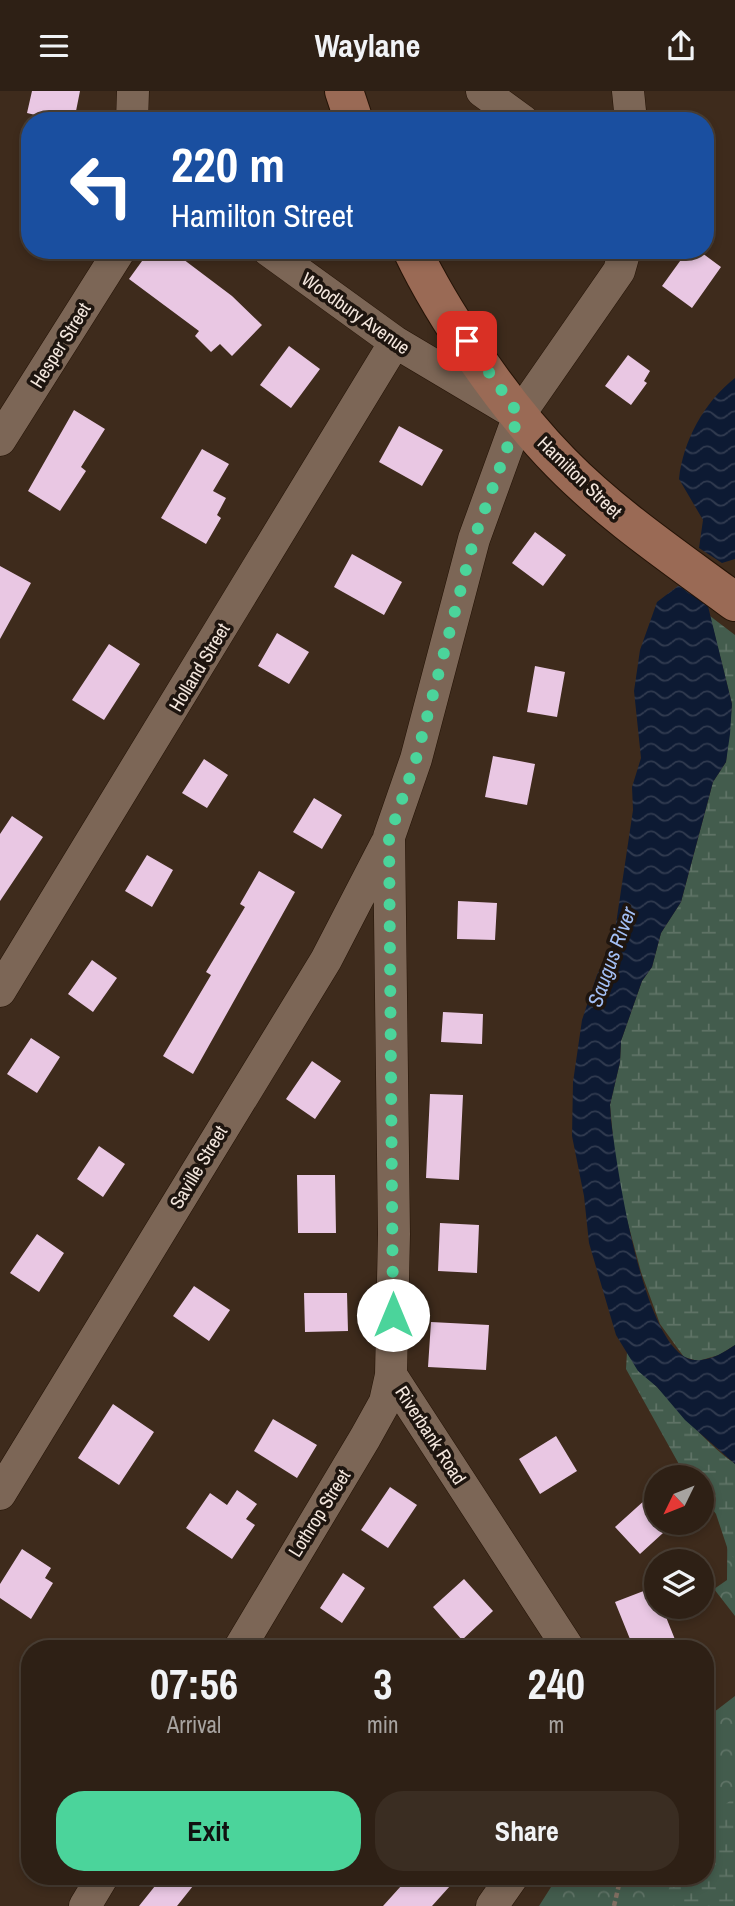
<!DOCTYPE html>
<html lang="en">
<head>
<meta charset="utf-8">
<style>
  body { margin:0; font-family:"Archivo Narrow",sans-serif; background:#3a2d22; color:#f1f3f6; height:100vh; display:flex; flex-direction:column; font-size:26px; white-space:nowrap }
  * { box-sizing:border-box; margin:0 }
  p { font-size:23px; color:#a7a3a0 }
  .icon { flex:none; width:38px; height:38px; fill:none; stroke:currentColor; stroke-width:2; stroke-linecap:round; stroke-linejoin:round }
  .map { position:relative; flex:1; overflow:hidden }
  .details { position:absolute; left:21px; top:1549px; width:693px; height:245px; display:flex; flex-direction:column; background:#2e2015; border-radius:28px; box-shadow:0 4px 10px #0003,0 0 0 2px #493e34 }
  .details>* { flex:none }
  .guide { position:absolute; left:21px; top:21px; width:693px; height:147px; border-radius:28px; box-shadow:0 4px 10px #0003,0 0 0 2px #493e34; background:#1a4fa0; color:#fff; overflow:hidden }
  .needle { width:46px; rotate:227deg }
  .buttons { position:absolute; left:644px; top:1374px; display:grid; gap:14px }
  .buttons a { display:grid; place-items:center; width:70px; height:70px; border-radius:50%; background:#2e2015; box-shadow:0 4px 10px #0003,0 0 0 2px #493e34; font-size:35px }
  .pin { position:absolute; display:grid; place-items:center; width:60px; height:60px; color:#fff; margin:-30px; border-radius:14px; box-shadow:0 4px 10px #0006 }
  .me { position:absolute; width:77px; margin:-38px; rotate:0deg; stroke-linejoin:round; filter:drop-shadow(0 0 5px #0008) }
  .turn { display:flex; align-items:center; gap:24px; height:147px; padding:0 35px; font-size:32px }
  .turn .icon { width:91px; height:91px; stroke-width:2.5 }
  .turn b { display:block; font-size:49px; line-height:60px }
  .eta { display:flex; justify-content:space-evenly; align-items:center; height:119px; text-align:center }
  .eta b { font-size:42px; font-weight:700; line-height:49px }
  .cta { display:flex; gap:14px; margin-top:auto; padding:14px 35px }
  .cta a { flex:1; height:80px; border-radius:28px; background:#4bd49b; color:#111; font-size:28px; font-weight:700; line-height:80px; text-align:center }
  .cta a+a { background:#3a2d22; color:#f1f3f6 }
  header { display:flex; justify-content:space-between; align-items:center; height:91px; padding:0 35px; background:#2e2015; font-size:32px; font-weight:700 }
  .map>svg:first-child { display:block }
  .forest { fill:url(#forest-crowns) }
  .wetland { fill:url(#wetland-marsh) }
  .water { fill:url(#water-waves) }
  .building { fill:#e9c7e3 }
  .lines { fill:none; stroke-linecap:round; stroke-linejoin:round }
  .street-casing { stroke:#241306; stroke-width:33 }
  .secondary-casing { stroke:#241306; stroke-width:40 }
  .path { stroke:#7f6e61; stroke-width:4.5; stroke-dasharray:5 3.5; stroke-linecap:butt }
  .street { stroke:#7c6656; stroke-width:32 }
  .secondary { stroke:#9a6a55; stroke-width:38 }
  .route { stroke:#4bd49b; stroke-width:12; stroke-dasharray:0 21.6 }
  .labels { text-anchor:middle; stroke-width:7; stroke-linejoin:round; paint-order:stroke }
  .street-label { font-size:19px; fill:#f3e6dd; stroke:#1e150f }
  .water-label { font-size:21px; font-style:italic; fill:#a3bff5; stroke:#1e150f }
</style>
</head>
<body>
<header><svg class="icon" aria-label="menu" viewBox="0 0 24 24"><path d="M4 6h16M4 12h16M4 18h16"/></svg>Waylane<svg class="icon" aria-label="share" viewBox="0 0 24 24"><path d="M12 15V3M7 8l5-5 5 5M5 13v7h14v-7"/></svg></header>
<div class="map">
<svg width="735" height="1815" viewBox="0 0 735 1815">
  <defs>
    <pattern id="forest-crowns" width="20" height="18" patternUnits="userSpaceOnUse" patternTransform="scale(1.75)"><rect width="20" height="18" fill="#435c4d"/><path d="M2 6a3 3 0 1 1 6 0M12 15a3 3 0 1 1 6 0" fill="none" stroke="#5f7366"/></pattern>
    <pattern id="wetland-marsh" width="20" height="14" patternUnits="userSpaceOnUse" patternTransform="scale(1.75)"><rect width="20" height="14" fill="#435c4d"/><path d="M1 5h8M5 5V1M11 12h8M15 12V8" fill="none" stroke="#5f7366"/></pattern>
    <pattern id="water-waves" width="16" height="10" patternUnits="userSpaceOnUse" patternTransform="scale(1.75)"><rect width="16" height="10" fill="#0d1a33"/><path d="M0 5q4-4 8 0t8 0" fill="none" stroke="#313b50"/></pattern>
  </defs>
  <rect width="100%" height="100%" fill="#3e2b1c"/>
  <path class="forest" d="M728,1368L735,1373V1525L714,1498L727,1489Z
    M735,1605V1815H539L558,1785H705V1628Z"/>
  <path class="wetland" d="M710,525L735,544V1254L719,1264L698,1270L684,1266L660,1233L641,1181L626,1125L616,1079L610,1014L620,971L621,950L642,890L652,876L661,842L681,811L713,691L726,671L732,613Z
    M627,1261C637,1280 649,1287 663,1302C686,1327 707,1353 735,1373V1468L729,1462L716,1423L702,1404V1386H688L680,1375L626,1278Z
    M735,1706V1815H662L674,1785H705C705,1750 703,1728 735,1706Z"/>
  <path class="water" d="M735,287V468L722,472L699,457L703,429L679,388C683,350 704,311 735,287Z
    M678,495L692,498L707,511L732,613L730,643L726,671L713,691L681,811L661,842L652,876L642,890L621,950L620,971L610,1014L611,1029C617,1078 641,1241 685,1266C701,1275 722,1263 735,1254V1373L685,1329L657,1296L638,1280L616,1244L589,1152L584,1105L572,1045L573,991L582,929L597,884L613,853L633,719L632,696L641,667L634,600L640,559L657,511Z"/>
  <path class="building" d="M32,0H80L74,30H48V27L27,22Z
    M150,159H171L232,205L262,234L232,265L220,253L211,261L195,245L199,240L129,188Z
    M688,159H698L721,176L692,217L662,195Z
    M289,255L320,278L291,317L260,294Z
    M628,264L650,280L644,290L647,292L631,314L605,295Z
    M74,319L105,338L81,376L86,380L60,420L28,400Z
    M399,335L443,359L422,395L379,371Z
    M202,358L229,373L213,400L226,407L217,424L221,427L206,453L161,427Z
    M535,441L566,464L543,495L512,472Z
    M352,463L402,491L384,524L334,496Z
    M0,475L31,492L0,548Z
    M277,542L309,561L289,593L258,575Z
    M109,553L140,573L104,629L72,609Z
    M535,575L565,581L557,626L527,621Z
    M493,665L535,673L527,714L485,706Z
    M204,668L228,684L207,717L182,702Z
    M314,707L342,724L322,758L293,741Z
    M12,725L43,746L0,810V743Z
    M147,764L173,779L152,816L125,800Z
    M259,780L295,801L193,983L163,965L211,884L206,881L245,816L240,813Z
    M458,810L497,812L495,849L457,848Z
    M92,869L117,887L93,921L68,903Z
    M443,921L483,923L482,953L441,951Z
    M31,947L60,966L37,1002L7,983Z
    M312,970L341,990L315,1028L286,1008Z
    M430,1003L463,1004L459,1089L426,1087Z
    M99,1055L125,1073L103,1106L77,1088Z
    M297,1084H335L336,1142H298Z
    M440,1132L479,1134L477,1182L438,1180Z
    M37,1143L64,1162L39,1201L10,1182Z
    M194,1195L230,1219L209,1250L173,1225Z
    M304,1202H347L348,1240L305,1241Z
    M431,1231L489,1234L486,1279L428,1276Z
    M113,1313L154,1341L119,1394L78,1367Z
    M273,1328L317,1354L297,1387L254,1360Z
    M556,1345L577,1380L540,1403L519,1368Z
    M390,1396L417,1414L388,1457L361,1439Z
    M237,1399L257,1413L246,1428L255,1434L232,1468L186,1437L210,1402L227,1414Z
    M656,1399V1432H674L640,1463L615,1436Z
    M22,1458L51,1477L45,1487L53,1492L31,1528L0,1507V1493Z
    M343,1482L365,1497L342,1532L320,1517Z
    M464,1488L493,1520L462,1549L433,1516Z
    M654,1496L656,1516H662L676,1551L660,1558H634L615,1511Z
    M163,1785H201L177,1815H139Z
    M410,1785H459L432,1815H383Z"/>
  <g class="lines">
    <defs>
      <path id="street" d="M482,0L523,30
        M628,0L631,30
        M132,30L133,0
        M268,159L395,251L511,320
        M0,349L120,159
        M0,900L395,251
        M0,1403L326,869L386,753
        M239,1558L365,1347L385,1311L391,1284
        M569,1558L391,1284L394,1143L389,746L416,668L474,448L519,324L619,180L625,159
        M85,1815L103,1785
        M492,1815L513,1785"/>
      <path id="secondary" d="M344,0L354,30
        M412,159C445,228 507,317 561,372C613,425 676,467 735,511"/>
    </defs>
    <use href="#street" class="street-casing"/>
    <use href="#secondary" class="secondary-casing"/>
    <path class="path" d="M614,1815L621,1785"/>
    <use href="#street" class="street"/>
    <use href="#secondary" class="secondary"/>
  </g>
  <g class="lines">
    <path class="route" d="M393,1224L389,746L416,668L474,448L519,324L467,250"/>
  </g>
  <g class="labels">
    <g class="street-label">
      <text transform="translate(356 222) rotate(35)" y="7">Woodbury Avenue</text>
      <text transform="translate(60 254) rotate(-58)" y="7">Hesper Street</text>
      <text transform="translate(580 386) rotate(44)" y="7">Hamilton Street</text>
      <text transform="translate(199 576) rotate(-59)" y="7">Holland Street</text>
      <text transform="translate(198 1076) rotate(-59)" y="7">Saville Street</text>
      <text transform="translate(431 1344) rotate(57)" y="7">Riverbank Road</text>
      <text transform="translate(319 1422) rotate(-58)" y="7">Lothrop Street</text>
    </g>
    <g class="water-label">
      <text transform="translate(612 866) rotate(-70)" y="7">Saugus River</text>
    </g>
  </g>
</svg>
<div class="buttons">
<a><svg class="needle" viewBox="-14 -14 28 28"><path d="M0-13l5 13h-10z" fill="#e53935"/><path d="M0 13l5-13h-10z" fill="#a7a3a0"/></svg></a>
<a><svg class="icon" aria-label="layers" viewBox="0 0 24 24"><path d="M12 4l9 5-9 5-9-5zM3 14l9 5 9-5"/></svg></a>
</div>
<div class="pin" style="left:467px;top:250px;background:#d93025"><svg class="icon" aria-label="arrive" viewBox="0 0 24 24"><path d="M6 21V4h12l-3 4 3 4H6"/></svg></div>
<svg class="me" style="left:393px;top:1224px" viewBox="-20 -20 40 40"><circle r="19" fill="#fff"/><path d="M0-13L10 11 0 6-10 11z" fill="#4bd49b"/></svg>
<div class="guide">
<div class="turn"><svg class="icon" aria-label="left" viewBox="0 0 24 24"><path d="M17 20v-9H6M10 6l-5 5 5 5"/></svg><div><b>220 m</b>Hamilton Street</div></div>
</div>
<section class="details">
<div class="eta">
<div><b>07:56</b><p>Arrival</p></div>
<div><b>3</b><p>min</p></div>
<div><b>240</b><p>m</p></div>
</div>
<div class="cta"><a>Exit</a><a>Share</a></div>
</section>
</div>
</body>
</html>
